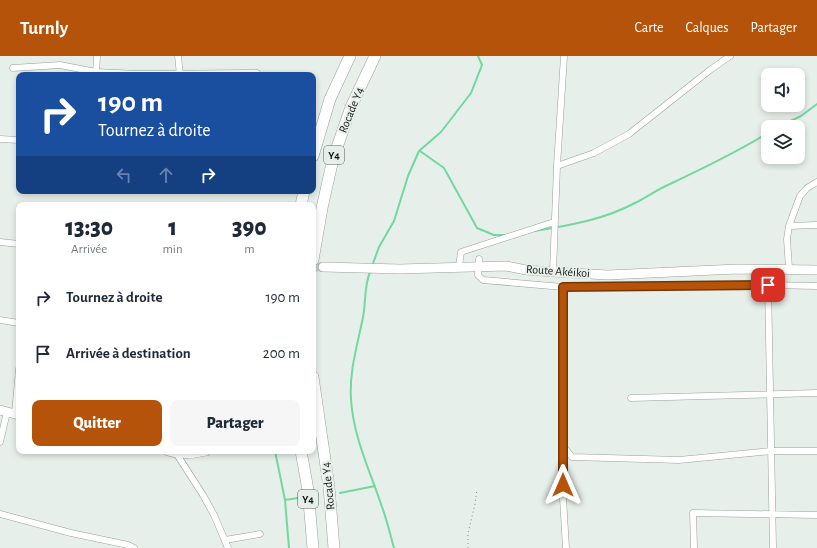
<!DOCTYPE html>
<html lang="fr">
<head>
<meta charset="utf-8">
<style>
  body { margin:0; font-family:"Alegreya Sans",sans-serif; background:#f6f6f7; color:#1f2937; height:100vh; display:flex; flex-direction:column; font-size:15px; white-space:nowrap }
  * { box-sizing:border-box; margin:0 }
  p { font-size:13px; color:#747a83 }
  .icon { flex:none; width:22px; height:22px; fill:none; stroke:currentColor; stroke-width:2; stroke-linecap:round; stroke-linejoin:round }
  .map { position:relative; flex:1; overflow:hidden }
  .details { position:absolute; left:16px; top:146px; width:300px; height:252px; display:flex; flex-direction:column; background:#fff; border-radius:8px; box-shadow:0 2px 6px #0003 }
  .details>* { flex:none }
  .top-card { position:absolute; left:16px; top:16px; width:300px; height:122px; border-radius:8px; box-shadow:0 2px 6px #0003; background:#1a4fa0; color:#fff; overflow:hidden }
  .controls { position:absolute; left:761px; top:12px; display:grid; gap:8px }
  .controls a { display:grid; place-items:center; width:44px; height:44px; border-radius:8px; background:#fff; box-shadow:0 2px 6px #0003; font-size:20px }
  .pin { position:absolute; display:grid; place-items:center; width:34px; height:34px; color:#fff; margin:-17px; border-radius:8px; box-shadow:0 2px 6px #0006 }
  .me { position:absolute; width:44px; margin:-22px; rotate:0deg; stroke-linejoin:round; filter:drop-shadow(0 0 3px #0008) }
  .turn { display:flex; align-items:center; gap:14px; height:84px; padding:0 16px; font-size:18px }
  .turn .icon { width:52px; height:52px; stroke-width:2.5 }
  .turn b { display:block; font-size:28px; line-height:34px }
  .lanes { display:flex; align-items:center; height:38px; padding:0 16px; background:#0003; justify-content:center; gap:20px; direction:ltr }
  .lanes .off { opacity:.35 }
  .eta { display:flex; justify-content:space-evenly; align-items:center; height:68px; text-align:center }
  .eta b { font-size:24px; font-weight:800; line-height:28px }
  .action { display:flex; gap:8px; margin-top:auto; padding:8px 16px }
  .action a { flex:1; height:46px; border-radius:8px; background:#b45309; color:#fff; font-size:16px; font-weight:800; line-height:46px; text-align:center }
  .action a+a { background:#f6f6f7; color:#1f2937 }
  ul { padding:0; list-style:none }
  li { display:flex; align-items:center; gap:12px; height:56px; padding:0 16px }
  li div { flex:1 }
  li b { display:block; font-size:15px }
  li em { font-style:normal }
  header { display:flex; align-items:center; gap:24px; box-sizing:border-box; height:56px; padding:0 20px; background:#b45309; color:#fff }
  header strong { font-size:19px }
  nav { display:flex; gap:22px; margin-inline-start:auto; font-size:14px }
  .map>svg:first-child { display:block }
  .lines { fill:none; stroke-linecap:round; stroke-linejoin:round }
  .stream { stroke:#72d89e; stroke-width:2 }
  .secondary-tunnel { stroke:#c8cfca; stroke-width:9; stroke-dasharray:9 4.5; stroke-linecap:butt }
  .street-casing { stroke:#99a09b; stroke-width:7 }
  .secondary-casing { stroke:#99a09b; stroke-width:10 }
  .highway-casing { stroke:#99a09b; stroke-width:12 }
  .path { stroke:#858b87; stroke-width:1; stroke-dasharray:1 3; stroke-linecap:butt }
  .street { stroke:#fff; stroke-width:6 }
  .secondary { stroke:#fff; stroke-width:9 }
  .highway { stroke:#fff; stroke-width:11 }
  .route-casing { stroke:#753606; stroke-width:10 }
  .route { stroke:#b45309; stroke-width:7 }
  .labels { text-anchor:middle; stroke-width:4; stroke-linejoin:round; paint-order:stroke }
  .shield { fill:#e7efea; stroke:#555956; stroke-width:1 }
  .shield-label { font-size:11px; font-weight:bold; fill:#161917 }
  .street-label { font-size:12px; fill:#161917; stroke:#e7efea }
</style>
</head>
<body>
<header>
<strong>Turnly</strong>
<nav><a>Carte</a><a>Calques</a><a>Partager</a></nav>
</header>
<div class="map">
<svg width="817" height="492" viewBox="0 0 817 492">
  <rect width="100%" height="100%" fill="#e7efea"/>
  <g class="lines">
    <path class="stream" d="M778,71L801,60L817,48
      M420,95L444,112L477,172L494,179H505
      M535,175C570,169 603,164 635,147C647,141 658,133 670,128C704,112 737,96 768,77
      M372,210L379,191L394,165L408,120L419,95L441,76L471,37L482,9L478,0
      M370,216C364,230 366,246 363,261C358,287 349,315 351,343C353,380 370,415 382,451C387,464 390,478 394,492
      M275,395L285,444L289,492
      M340,437L375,430
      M285,444L298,442"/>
    <path class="secondary-tunnel" d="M313,211H323"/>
    <defs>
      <path id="street" d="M178,0L180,19
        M13,12L60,9L96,16L137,18L257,17
        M96,18L97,0
        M0,83L19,84
        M557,110L594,97L629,78L710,14L730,0
        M789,170L817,169
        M0,186L19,188
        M479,203L478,219L483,224L563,231
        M459,210L461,196L554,166
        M789,212L787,183L789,170L800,140L807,132L817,126
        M553,216L557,110L564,0
        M768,229L773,492
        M817,230L768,229L563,231V390L572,401L679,404L771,395H817
        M0,264L19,267
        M631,342L817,337
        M15,358L19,313
        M0,386L7,356
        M563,390V442L566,492
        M176,397L203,439L214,459L228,492
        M0,458L71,477L128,489L134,492
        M225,484L260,478
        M694,492L693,457L817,459"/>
      <path id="secondary" d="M323,211L400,213L506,210L526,214L553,216L608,219L737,213L817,214
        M0,354L19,359
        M168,395C180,399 193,398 206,395"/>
      <path id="highway" d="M313,100L330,43L350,0
        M301,149L304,135
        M313,204L322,152L333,103L351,51L375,0
        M313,321L329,431L334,492
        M301,395L308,434L313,492"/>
    </defs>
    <use href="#street" class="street-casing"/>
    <use href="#secondary" class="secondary-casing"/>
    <use href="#highway" class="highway-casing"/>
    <path class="path" d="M468,492V477L475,448L477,433"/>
    <use href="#street" class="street"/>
    <use href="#secondary" class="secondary"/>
    <use href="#highway" class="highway"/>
  </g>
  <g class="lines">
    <defs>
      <path id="route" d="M563,429V231L768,229"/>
    </defs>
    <use href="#route" class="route-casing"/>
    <use href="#route" class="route"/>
  </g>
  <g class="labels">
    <g class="shield">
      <rect x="324" y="90" width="20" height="18" rx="3"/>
      <rect x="298" y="434" width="20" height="18" rx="3"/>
    </g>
    <g class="shield-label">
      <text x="334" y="103">Y4</text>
      <text x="308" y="447">Y4</text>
    </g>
    <g class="street-label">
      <text transform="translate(351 54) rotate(-68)" y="4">Rocade Y4</text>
      <text transform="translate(558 215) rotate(4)" y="4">Route Akéikoi</text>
      <text transform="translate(328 430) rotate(-96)" y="4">Rocade Y4</text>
    </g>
  </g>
</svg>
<div class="controls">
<a><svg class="icon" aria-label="sound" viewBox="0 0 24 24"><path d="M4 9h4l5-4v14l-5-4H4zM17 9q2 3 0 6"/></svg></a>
<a><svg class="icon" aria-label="layers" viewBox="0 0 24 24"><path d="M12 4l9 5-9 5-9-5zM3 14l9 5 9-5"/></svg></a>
</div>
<div class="pin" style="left:768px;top:229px;background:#d93025"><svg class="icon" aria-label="arrive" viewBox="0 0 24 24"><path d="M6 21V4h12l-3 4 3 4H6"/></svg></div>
<svg class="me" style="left:563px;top:429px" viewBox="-20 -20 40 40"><path d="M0-17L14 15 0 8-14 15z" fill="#b45309" stroke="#fff" stroke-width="4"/></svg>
<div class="top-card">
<div class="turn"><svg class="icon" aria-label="right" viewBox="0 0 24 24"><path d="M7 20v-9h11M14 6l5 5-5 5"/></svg><div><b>190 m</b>Tournez à droite</div></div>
<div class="lanes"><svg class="icon off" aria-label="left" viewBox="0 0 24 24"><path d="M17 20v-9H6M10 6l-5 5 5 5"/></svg><svg class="icon off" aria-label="ahead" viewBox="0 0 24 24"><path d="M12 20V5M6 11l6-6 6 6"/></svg><svg class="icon" aria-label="right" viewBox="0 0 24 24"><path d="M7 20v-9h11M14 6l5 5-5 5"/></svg></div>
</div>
<section class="details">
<div class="eta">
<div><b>13:30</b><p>Arrivée</p></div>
<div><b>1</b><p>min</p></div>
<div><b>390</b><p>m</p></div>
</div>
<ul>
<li><svg class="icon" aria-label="right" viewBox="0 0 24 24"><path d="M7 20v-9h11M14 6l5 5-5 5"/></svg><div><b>Tournez à droite</b></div><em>190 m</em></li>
<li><svg class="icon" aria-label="arrive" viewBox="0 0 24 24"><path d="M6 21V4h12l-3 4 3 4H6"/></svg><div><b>Arrivée à destination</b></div><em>200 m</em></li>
</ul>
<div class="action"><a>Quitter</a><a>Partager</a></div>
</section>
</div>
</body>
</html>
